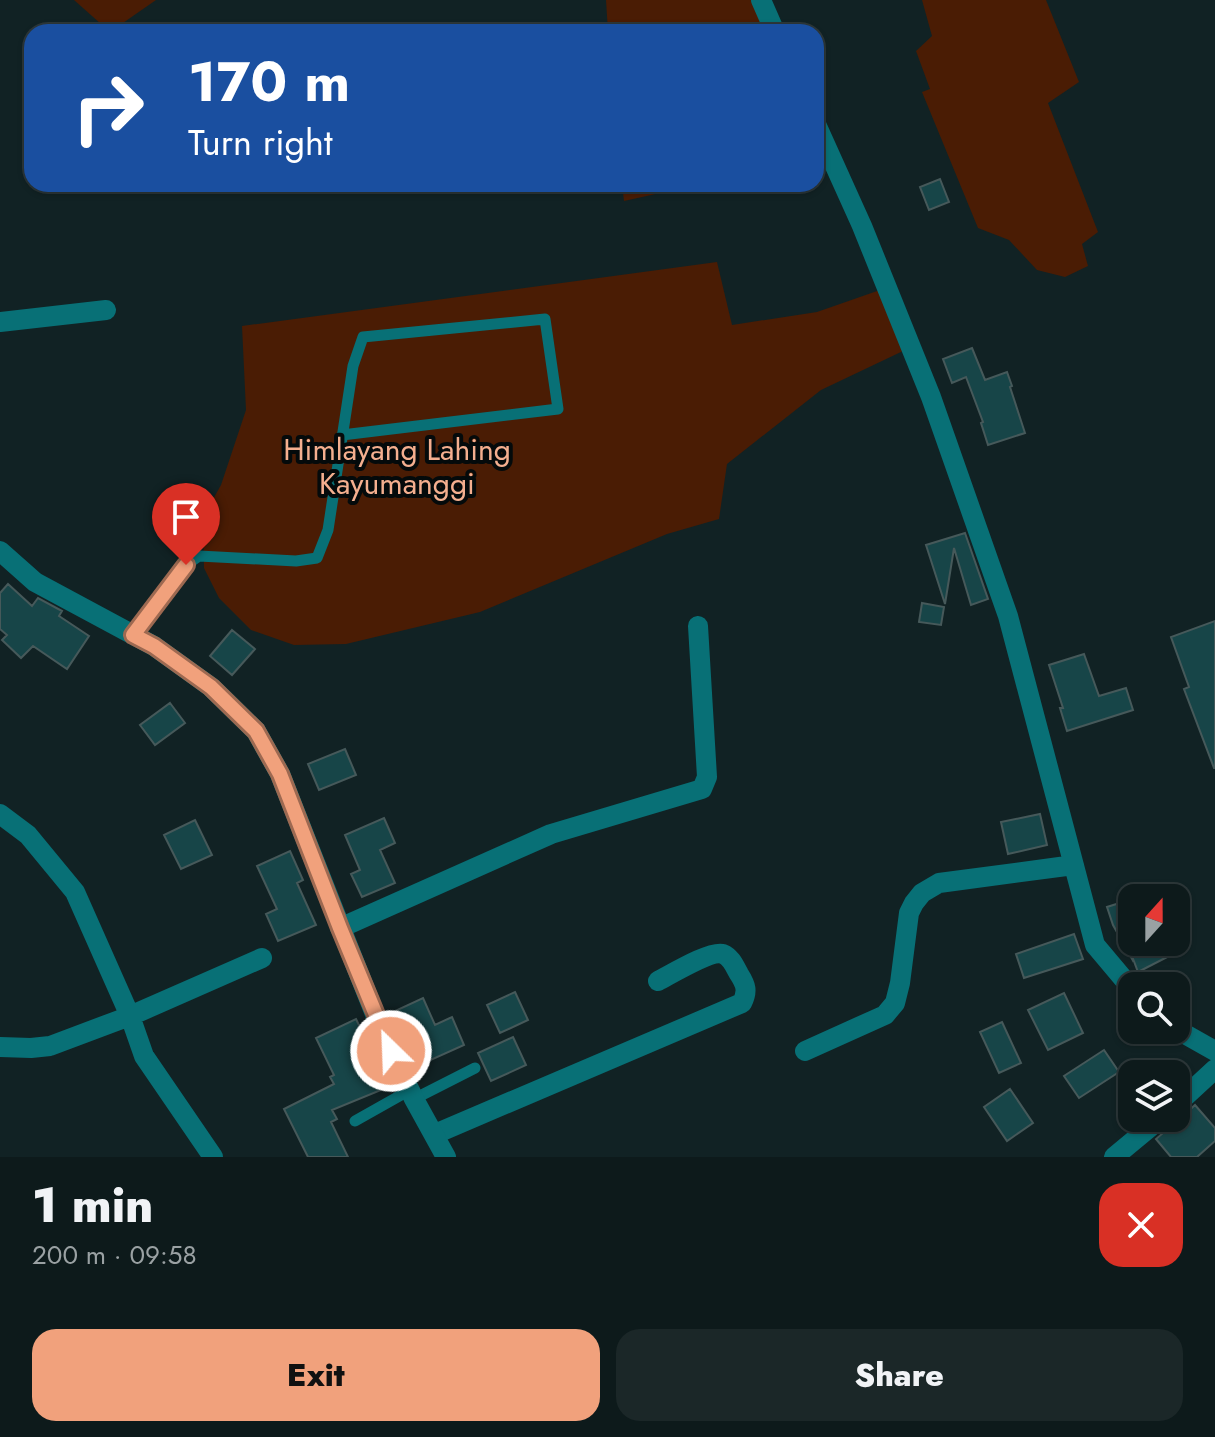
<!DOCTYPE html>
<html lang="en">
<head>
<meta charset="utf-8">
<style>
  body { margin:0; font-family:Jost,sans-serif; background:#1b2728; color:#f1f3f6; height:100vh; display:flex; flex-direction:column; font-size:30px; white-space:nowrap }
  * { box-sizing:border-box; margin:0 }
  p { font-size:26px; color:#9aa1a3 }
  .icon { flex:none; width:44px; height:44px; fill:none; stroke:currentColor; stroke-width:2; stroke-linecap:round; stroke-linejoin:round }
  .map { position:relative; height:1157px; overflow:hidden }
  .side { display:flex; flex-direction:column; background:#0d1a1b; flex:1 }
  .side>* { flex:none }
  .banner { position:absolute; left:24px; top:24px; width:800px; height:168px; border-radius:24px; box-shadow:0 2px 6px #0004,0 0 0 2px #2d383a; background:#1a4fa0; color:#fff; overflow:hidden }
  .needle { width:52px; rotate:21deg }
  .fabs { position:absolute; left:1118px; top:884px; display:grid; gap:16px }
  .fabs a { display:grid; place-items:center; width:72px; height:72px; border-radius:16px; background:#0d1a1b; box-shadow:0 2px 6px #0004,0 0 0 2px #2d383a; font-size:40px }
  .pin { position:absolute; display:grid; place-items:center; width:68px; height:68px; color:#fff; margin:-82px -34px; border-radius:50% 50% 50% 0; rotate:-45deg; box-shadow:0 0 8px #0007 }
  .pin .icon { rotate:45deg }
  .me { position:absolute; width:88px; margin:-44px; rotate:336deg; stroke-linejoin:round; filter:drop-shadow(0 0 6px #0008) }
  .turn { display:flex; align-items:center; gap:28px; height:168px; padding:0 32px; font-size:36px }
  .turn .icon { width:104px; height:104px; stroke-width:2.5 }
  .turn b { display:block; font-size:56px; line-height:68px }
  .round { display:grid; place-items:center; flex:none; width:84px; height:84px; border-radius:24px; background:#1b2728 }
  .headline { display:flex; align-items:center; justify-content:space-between; height:136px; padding:0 32px }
  h1 { font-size:48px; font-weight:800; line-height:60px }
  .button { display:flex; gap:16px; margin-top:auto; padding:16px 32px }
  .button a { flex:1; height:92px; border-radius:24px; background:#f1a17c; color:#111; font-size:32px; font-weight:800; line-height:92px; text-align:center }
  .button a+a { background:#1b2728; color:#f1f3f6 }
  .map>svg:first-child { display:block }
  .green { fill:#4a1c04 }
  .building { fill:#174548; stroke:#46595a; stroke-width:2 }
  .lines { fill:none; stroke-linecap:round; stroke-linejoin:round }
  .service { stroke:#087076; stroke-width:11 }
  .minor { stroke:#087076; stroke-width:20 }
  .tertiary { stroke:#087076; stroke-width:20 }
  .route-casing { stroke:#9d6951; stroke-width:20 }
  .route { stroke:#f1a17c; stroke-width:14 }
  .labels { text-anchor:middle; stroke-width:8; stroke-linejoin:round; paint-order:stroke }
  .park-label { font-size:30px; fill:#f4af8f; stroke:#040a0b }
</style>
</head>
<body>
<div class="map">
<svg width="1215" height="1157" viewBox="0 0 1215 1157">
  <rect width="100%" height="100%" fill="#112224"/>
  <path class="green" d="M74,0H156L110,32Z
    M606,0H758L771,32H608Z
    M922,0H1046L1079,82L1048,103L1098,232L1082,244L1088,266L1065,277L1037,270L1009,240L978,228L922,92L930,89L916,51L932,36Z
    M622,184H701L624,201Z
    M717,262L732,325L817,312L880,290L903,351L821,390L727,464L719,519L667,534L480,612L346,644L294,645L251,630L219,598L204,568L203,517L221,485L246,410L242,326Z"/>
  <path class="building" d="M940,179L949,202L929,210L920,187Z
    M972,348L985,380L1007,372L1012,386L1010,387L1025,433L988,445L981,423L983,422L966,377L952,383L943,359Z
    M965,533L988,599L971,605L954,548L945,604L926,545Z
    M8,584L32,606L38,598L62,611L59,616L89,636L67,669L33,646L21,658L2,640L7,635L0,629V593Z
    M922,603L944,607L941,625L919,622Z
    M1215,621V768H1214L1184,689L1189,687L1171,637Z
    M232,630L255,649L232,675L210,656Z
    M1084,654L1099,696L1126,688L1133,710L1067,731L1060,708H1063L1049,665Z
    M170,703L185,723L155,745L140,725Z
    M345,749L356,775L319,790L308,764Z
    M1040,814L1047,845L1008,854L1001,822Z
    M384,818L395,843L380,850L395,883L362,897L351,874L360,870L345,835Z
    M195,820L212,855L181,869L164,835Z
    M290,851L303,880L297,883L316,925L278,941L266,914L277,909L257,866Z
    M1132,899V942H1169L1175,953L1138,972L1132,956V959L1113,925L1107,907Z
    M1074,934L1083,959L1024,978L1016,954Z
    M515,992L528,1020L500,1033L487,1005Z
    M1064,993L1083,1033L1048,1050L1028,1010Z
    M423,998L435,1025L452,1017L464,1045L424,1063L409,1029L402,1033L393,1012Z
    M356,1019L370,1048L364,1051L381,1090L332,1110L337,1119L331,1122L348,1157H308L284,1109L334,1084L330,1077L334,1075L316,1038Z
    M1002,1022L1021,1063L999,1073L980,1032Z
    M513,1037L526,1065L491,1081L478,1053Z
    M1104,1050L1119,1072L1079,1098L1064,1076Z
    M1010,1089L1033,1123L1007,1141L984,1107Z
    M1195,1105L1215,1128V1141L1197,1157H1171L1156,1139L1170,1127L1174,1118L1184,1115Z"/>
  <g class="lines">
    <path class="service" d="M133,635L186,565L199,556L296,561L317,558L328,530L353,366L363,337L545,319L558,409L342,435
      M414,1099L475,1068
      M355,1121L410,1090"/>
    <path class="minor" d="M761,0L775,32
      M816,124L862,226L931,397L1008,616L1095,945L1132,989
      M0,322L106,310
      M0,814L28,835L75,892L130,1016L144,1056L213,1157
      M340,928L551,834L702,789L707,777L698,626
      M1176,1029L1215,1051
      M0,1047L31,1048L50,1046L130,1016L262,958
      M805,1051L885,1015L895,1003L900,983L909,913L914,903L922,893L939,883L1074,865
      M1176,1105L1215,1069
      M435,1134L742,1003C748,991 746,985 739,974C735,967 731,957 723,954C711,950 670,975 658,981
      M1114,1157L1161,1118"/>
    <path class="tertiary" d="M0,551L35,582L154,646L211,687L256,731L280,774L382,1032L414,1099L446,1157"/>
  </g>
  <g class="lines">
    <defs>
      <path id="route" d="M186,565L133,635L154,646L211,687L256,731L280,774L340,928L391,1051"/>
    </defs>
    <use href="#route" class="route-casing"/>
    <use href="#route" class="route"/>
  </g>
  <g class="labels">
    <g class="park-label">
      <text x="397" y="460">Himlayang Lahing<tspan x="397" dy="34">Kayumanggi</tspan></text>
    </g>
  </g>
</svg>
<div class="fabs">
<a><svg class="needle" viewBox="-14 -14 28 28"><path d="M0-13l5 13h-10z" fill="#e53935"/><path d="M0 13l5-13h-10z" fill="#9aa1a3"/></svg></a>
<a><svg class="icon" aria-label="search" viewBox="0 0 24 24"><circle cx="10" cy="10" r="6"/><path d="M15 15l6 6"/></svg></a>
<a><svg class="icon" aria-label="layers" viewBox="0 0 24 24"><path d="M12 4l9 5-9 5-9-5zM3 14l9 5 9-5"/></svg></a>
</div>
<div class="pin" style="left:186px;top:565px;background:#d93025"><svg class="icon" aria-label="arrive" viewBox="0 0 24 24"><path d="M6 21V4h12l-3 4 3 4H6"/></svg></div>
<svg class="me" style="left:391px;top:1051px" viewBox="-20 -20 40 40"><circle r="17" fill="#f1a17c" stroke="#fff" stroke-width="3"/><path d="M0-11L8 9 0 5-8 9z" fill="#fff"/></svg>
<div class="banner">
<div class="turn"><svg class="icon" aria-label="right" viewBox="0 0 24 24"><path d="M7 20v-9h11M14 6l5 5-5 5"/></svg><div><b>170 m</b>Turn right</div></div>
</div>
</div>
<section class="side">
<div class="headline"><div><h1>1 min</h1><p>200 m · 09:58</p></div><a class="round" style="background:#d93025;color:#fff"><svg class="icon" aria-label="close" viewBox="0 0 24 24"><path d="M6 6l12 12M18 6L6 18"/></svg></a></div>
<div class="button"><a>Exit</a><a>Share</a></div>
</section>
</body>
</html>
